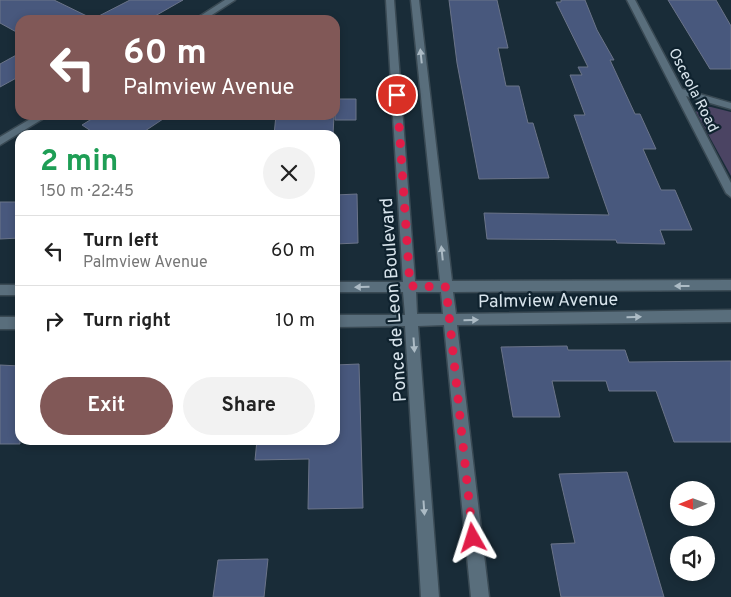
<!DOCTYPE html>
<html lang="en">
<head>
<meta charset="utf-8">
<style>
  body { margin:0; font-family:Overpass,sans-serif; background:#f2f2f2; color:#222; height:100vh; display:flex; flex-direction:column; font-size:19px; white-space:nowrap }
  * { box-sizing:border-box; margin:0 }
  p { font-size:16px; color:#767676 }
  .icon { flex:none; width:28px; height:28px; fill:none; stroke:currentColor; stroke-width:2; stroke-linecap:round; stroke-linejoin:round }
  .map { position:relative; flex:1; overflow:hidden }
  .side { position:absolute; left:15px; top:130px; width:325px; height:315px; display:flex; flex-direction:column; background:#fff; border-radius:15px; box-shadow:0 2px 8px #0003 }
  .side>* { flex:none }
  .guide { position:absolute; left:15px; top:15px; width:325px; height:105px; border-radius:15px; box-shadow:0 2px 8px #0003; background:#815857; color:#fff; overflow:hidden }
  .needle { width:32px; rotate:269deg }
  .buttons { position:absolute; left:670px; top:481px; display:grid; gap:10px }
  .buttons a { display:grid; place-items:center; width:45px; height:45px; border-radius:50%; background:#fff; box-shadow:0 2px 8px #0003; font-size:25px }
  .pin { position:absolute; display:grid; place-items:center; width:42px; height:42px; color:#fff; margin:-21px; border:2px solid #fff; border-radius:50%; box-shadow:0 1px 5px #0007 }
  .me { position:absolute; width:55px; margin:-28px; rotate:354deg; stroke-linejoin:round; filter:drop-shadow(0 0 4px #0008) }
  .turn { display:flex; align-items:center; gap:18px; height:105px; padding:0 25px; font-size:22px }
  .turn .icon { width:65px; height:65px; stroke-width:2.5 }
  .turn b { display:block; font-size:35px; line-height:42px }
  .round { display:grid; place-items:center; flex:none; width:52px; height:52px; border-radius:26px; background:#f2f2f2 }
  .head { display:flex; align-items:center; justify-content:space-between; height:85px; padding:0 25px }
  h1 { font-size:30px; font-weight:700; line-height:38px; color:#1e9e55 }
  .button { display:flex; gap:10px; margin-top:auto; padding:10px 25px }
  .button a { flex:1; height:58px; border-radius:30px; background:#815857; color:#fff; font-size:20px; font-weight:700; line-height:58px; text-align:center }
  .button a+a { background:#f2f2f2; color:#222 }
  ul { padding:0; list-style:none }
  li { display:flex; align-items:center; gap:15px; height:70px; padding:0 25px; border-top:1px solid #e0e0e0 }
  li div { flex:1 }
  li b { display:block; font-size:19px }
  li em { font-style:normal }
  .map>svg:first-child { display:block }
  .green { fill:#4b4463 }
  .building { fill:#48587d; stroke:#6b7489 }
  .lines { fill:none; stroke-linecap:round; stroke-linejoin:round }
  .street-casing { stroke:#3a4a54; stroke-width:3 }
  .street { fill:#596e7c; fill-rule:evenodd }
  .oneway { fill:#acbbc5 }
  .route { stroke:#e11d48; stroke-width:9; stroke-dasharray:0 16.2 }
  .labels { text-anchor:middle; stroke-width:4.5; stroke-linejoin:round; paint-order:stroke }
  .far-street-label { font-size:15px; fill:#d8e4ec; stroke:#0f222e }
  .street-label { font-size:18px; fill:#d8e4ec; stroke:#0f222e }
</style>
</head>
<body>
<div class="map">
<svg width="731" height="597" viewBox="0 0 731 597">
  <rect width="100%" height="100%" fill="#192c38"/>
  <path class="green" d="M699,107H711L731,112V176L696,112Z"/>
  <path class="building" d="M0,0H54L93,19L130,0H183L148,20H20V34L0,23Z
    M449,0H497L508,48H498L506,86H519L528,123H533L549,178L479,179L457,63Z
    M561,0H585L597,30L614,60H610L635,114H640L656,149H643L661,190H675L692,230H660L665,244L617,243L616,240L487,239L484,213L609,215L574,115H585L570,75H582L578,67H588L556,2H561Z
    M668,0H716L731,26V69H710Z
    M20,53V76L0,87V64Z
    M335,99H356V120H335Z
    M98,115H169L139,135H97L82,125Z
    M276,115H334L333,135H274Z
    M357,194L358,243L335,244V195Z
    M0,202H20V238L0,239Z
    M567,346L568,350H625L629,362L731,361V442H674L656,391H609L606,381H552L560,417H513L501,347Z
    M359,364L363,508L308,509L309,459L255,460L257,440H335V365Z
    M0,365L20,366V444H0Z
    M627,472L664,597H561L551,544L575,543L559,474Z
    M268,559L264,597H213L218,560Z"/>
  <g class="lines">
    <defs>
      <path id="street" d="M225,0H235L204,20H194Z
        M386,0H394L415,281H440L411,0H419L452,281L731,280V290L453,292L456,314L731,310V322L457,325L489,597H471L444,325L418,326L439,597H421L405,326L335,327V315H405L403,292H335V282H403ZM416,292H441L443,314H417Z
        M627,0H635L682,89L731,103V109L686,96L731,183V197L726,193Z
        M37,115H49L0,145V137Z
        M0,285H20V295H0Z
        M0,317H20V329H0Z"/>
    </defs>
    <use href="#street" class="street-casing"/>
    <use href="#street" class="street"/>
  </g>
  <defs><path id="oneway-solid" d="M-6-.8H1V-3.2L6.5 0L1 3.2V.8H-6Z" transform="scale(1.25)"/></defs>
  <g class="oneway">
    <use href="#oneway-solid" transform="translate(421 56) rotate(-96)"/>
    <use href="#oneway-solid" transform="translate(442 253) rotate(-96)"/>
    <use href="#oneway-solid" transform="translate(682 286) rotate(180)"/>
    <use href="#oneway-solid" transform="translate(362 287) rotate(179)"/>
    <use href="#oneway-solid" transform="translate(634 317) rotate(-1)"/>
    <use href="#oneway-solid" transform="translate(471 320) rotate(-1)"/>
    <use href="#oneway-solid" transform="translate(414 345) rotate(86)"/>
    <use href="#oneway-solid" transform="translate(424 508) rotate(86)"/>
  </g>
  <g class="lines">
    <path class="route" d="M397,95L410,286L446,287L473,538"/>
  </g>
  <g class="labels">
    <g class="far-street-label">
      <text transform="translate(694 90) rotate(63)" y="5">Osceola Road</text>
    </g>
    <g class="street-label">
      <text transform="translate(393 300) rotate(-94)" y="6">Ponce de Leon Boulevard</text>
      <text transform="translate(548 300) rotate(-1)" y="6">Palmview Avenue</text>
    </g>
  </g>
</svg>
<div class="buttons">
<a><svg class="needle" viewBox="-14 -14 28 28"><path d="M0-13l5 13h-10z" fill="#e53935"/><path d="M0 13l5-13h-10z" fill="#767676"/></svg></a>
<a><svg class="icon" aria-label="sound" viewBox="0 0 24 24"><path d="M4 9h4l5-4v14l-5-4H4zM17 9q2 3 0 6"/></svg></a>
</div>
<div class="pin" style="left:397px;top:95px;background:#d93025"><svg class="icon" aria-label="arrive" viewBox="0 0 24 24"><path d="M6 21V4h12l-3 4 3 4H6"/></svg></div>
<svg class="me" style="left:473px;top:538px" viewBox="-20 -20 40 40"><path d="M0-17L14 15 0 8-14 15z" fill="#e11d48" stroke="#fff" stroke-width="4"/></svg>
<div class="guide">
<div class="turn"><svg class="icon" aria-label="left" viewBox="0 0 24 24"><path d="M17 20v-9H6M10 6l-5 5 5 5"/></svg><div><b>60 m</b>Palmview Avenue</div></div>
</div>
<section class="side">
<div class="head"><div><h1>2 min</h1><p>150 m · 22:45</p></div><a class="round"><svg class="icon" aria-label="close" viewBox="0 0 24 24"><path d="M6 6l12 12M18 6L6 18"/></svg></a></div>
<ul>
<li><svg class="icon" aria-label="left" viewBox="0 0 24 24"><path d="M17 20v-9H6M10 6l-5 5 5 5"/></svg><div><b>Turn left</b><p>Palmview Avenue</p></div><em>60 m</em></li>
<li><svg class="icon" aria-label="right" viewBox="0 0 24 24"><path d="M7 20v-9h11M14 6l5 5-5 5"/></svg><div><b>Turn right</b></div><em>10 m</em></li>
</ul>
<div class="button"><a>Exit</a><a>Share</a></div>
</section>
</div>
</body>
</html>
